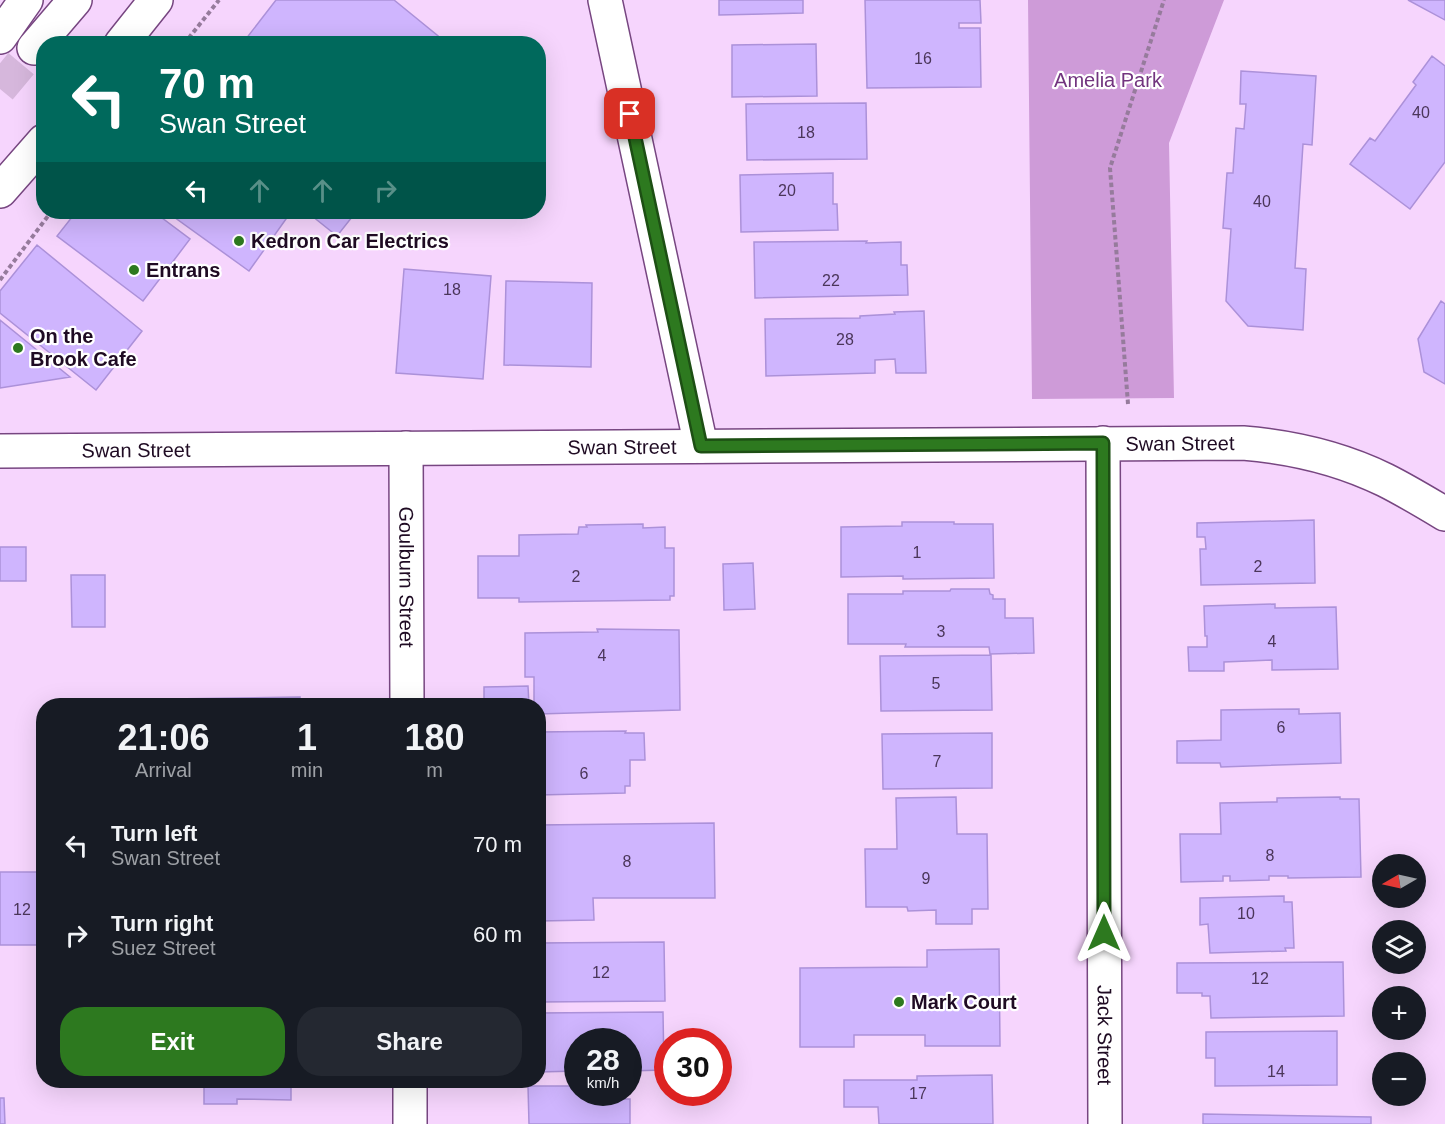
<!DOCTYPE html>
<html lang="en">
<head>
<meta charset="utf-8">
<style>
  body { margin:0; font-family:Arial,sans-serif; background:#242831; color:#f1f3f6; height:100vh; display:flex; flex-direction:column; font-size:22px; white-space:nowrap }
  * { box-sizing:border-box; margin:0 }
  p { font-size:20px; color:#9ea1a6 }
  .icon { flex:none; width:33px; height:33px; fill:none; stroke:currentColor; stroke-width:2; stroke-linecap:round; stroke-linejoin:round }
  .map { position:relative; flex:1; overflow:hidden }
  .drawer { position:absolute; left:36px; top:698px; width:510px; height:390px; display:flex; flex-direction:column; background:#171b24; border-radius:24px; box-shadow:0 6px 24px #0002 }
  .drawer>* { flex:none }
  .guide { position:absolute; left:36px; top:36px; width:510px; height:183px; border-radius:24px; box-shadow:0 6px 24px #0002; background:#00695c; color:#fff; overflow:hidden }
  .needle { width:39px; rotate:261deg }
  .buttons { position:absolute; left:1372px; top:854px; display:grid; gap:12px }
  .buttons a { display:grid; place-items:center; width:54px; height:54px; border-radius:50%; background:#171b24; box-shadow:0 6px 24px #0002; font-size:30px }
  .speed { position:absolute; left:564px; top:1028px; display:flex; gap:12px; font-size:30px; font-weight:700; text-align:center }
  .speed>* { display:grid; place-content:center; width:78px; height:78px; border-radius:50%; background:#171b24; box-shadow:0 6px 24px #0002; line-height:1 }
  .speed small { font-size:15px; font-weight:400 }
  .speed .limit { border:9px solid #d22; background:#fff; color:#111 }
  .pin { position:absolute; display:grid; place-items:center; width:51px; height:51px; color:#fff; margin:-26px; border-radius:12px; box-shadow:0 3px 9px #0006 }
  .me { position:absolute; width:66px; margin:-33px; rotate:0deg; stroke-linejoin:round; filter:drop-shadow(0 0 4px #0008) }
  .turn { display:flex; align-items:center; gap:21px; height:126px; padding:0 24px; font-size:27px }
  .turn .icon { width:78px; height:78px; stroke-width:2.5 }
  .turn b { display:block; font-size:42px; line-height:51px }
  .lanes { display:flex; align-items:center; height:57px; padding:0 24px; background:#0003; justify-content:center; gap:30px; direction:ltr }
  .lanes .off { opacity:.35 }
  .eta { display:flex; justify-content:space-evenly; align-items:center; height:102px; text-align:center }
  .eta b { font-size:36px; font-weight:600; line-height:42px }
  .cta { display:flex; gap:12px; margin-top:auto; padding:12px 24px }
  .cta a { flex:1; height:69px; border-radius:24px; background:#2d791f; color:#fff; font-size:24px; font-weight:600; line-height:69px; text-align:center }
  .cta a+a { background:#242831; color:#f1f3f6 }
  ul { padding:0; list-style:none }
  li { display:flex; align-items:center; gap:18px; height:90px; padding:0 24px }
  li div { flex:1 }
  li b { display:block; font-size:22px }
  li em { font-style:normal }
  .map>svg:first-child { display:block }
  .green { fill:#ce9bd8 }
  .building { fill:#cfb5fe; stroke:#ac91d9; stroke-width:1.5 }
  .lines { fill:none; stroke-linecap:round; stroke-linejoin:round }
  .minor-tunnel { stroke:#d6b7dc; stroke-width:33; stroke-dasharray:33 16; stroke-linecap:butt }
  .minor-casing { stroke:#774681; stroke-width:36 }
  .highway-casing { stroke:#774681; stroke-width:36 }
  .path { stroke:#967b9c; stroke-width:4; stroke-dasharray:4.5 3; stroke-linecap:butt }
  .minor { stroke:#fff; stroke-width:33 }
  .highway { stroke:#fff; stroke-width:33 }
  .route-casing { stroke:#1d4f14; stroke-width:15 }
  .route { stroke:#2d791f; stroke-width:10 }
  .poi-dot { fill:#2d791f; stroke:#fff; stroke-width:2 }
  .labels { text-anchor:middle; stroke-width:4.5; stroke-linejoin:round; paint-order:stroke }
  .number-label { font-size:16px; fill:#4b365a }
  .park-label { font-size:20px; fill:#72347f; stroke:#fff }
  .poi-label { font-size:20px; font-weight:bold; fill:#1f0b23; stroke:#fff; text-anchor:start }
  .street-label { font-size:20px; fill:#1f0b23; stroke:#fff }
</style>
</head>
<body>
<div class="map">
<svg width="1445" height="1124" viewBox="0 0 1445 1124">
  <rect width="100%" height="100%" fill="#f6d5fd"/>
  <path class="green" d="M1028,0H1224L1169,143L1174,398L1032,399Z"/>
  <path class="building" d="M276,0H394L448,44H242Z
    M719,0H803V13L719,15Z
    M865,0H980L981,23H959V28H980L981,87L867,88Z
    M1408,0H1445V20Z
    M816,44L817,96L732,97V45Z
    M1432,56L1445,66V162L1410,209L1350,164L1370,138L1375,141L1416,85L1413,82Z
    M1241,71L1316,76L1312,145L1303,144L1295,268L1306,269L1303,330L1248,326L1226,301L1231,229L1223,228L1227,173H1233L1236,128L1244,129L1246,104H1240Z
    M866,103L867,159L747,160L746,104Z
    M833,173V204H837L838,230L741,232L740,175Z
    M76,212H154L190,239L143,301L57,236Z
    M167,212H291L249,271Z
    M307,212H356L337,236Z
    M867,241L866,243L901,242V265H907L908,295L755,298L754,242Z
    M37,245L142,331L96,390L0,313V291Z
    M404,269L491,276L483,379L396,373Z
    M506,281L592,283L591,367L504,365Z
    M1441,301L1445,304V384L1424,372L1418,339Z
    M924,311L926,373H896L895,359L875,360V373L766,376L765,319L860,318V316L895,314L894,312Z
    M0,320L70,377L0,388Z
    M1314,520L1315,583L1201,585L1200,549H1206L1205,537H1197V523Z
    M902,522H954V524H993L994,578L903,579V576L841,577V527L902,526Z
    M643,524V528L665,527V548H674V596H670V600L519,602V598H478V556H519V535L578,534L579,527H587L586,525Z
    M0,547H26V581H0Z
    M753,563L755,609L724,610L723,564Z
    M71,575H105V627H72Z
    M951,589H989L990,594L993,595V599H1005V618H1033L1034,653L990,654L989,647H905L906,644H848V594H903V591H950Z
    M1275,604V608L1336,607L1338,669L1272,670V660L1224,662V671H1189L1188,647H1207V636H1205L1204,606Z
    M597,629L679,630L680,710L538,714V705H534V677H525V633L598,632Z
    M991,655L992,710L881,711L880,656Z
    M528,686L529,705H484V687Z
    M300,697V705H169V699Z
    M1299,709V714L1340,713L1341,763L1221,767L1220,763H1177V741L1221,740V710Z
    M626,731L625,733H644L645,760H630V786H625V793L538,795V732Z
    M992,733V788L883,789L882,734Z
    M956,797L957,834H987L988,909H972V924H936V910L908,911L907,907H866L865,849H897L896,798Z
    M1340,797V799H1359L1361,877L1288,878V876H1269V880L1230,881V876H1223V881L1181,882L1180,834H1221L1220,803L1277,802V798Z
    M714,823L715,898H593L594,920L538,921V825Z
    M0,872H44V945H0Z
    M1284,896V902H1292L1294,948H1285L1286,951L1210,953L1208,924L1200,925V898Z
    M664,942L665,1001L538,1002V943Z
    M999,949L1000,1046H925V1035H854V1047H800V968L927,967V950Z
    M1343,962L1344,1016L1211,1018L1210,996H1202V993H1177V963Z
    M663,1012L664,1070L628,1071V1041H578V1071L538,1072V1013Z
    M1337,1031V1085L1215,1086V1058H1206V1032Z
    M992,1075L993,1124H879L878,1107H844V1080H917V1076Z
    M168,1080H291V1100L237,1099V1104H204V1081Z
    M528,1086H578V1092H625V1099H630V1124H529Z
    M0,1098H4L5,1124H0Z
    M1203,1114L1371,1117V1124H1203Z"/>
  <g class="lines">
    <path class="minor-tunnel" d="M0,89L34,48"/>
    <defs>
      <g id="minor">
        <path d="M605,0L701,446"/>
        <path d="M121,44L156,0"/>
        <path d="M34,48L75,0"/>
        <path d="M0,191L44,141"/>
        <path id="s1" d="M1103,443L1105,1124"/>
        <path id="s2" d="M406,448L407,705"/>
        <path id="s3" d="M0,451L1243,443C1292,447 1340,458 1385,480C1405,490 1425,502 1445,514"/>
        <path d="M410,1080V1124"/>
      </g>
      <path id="highway" d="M0,37L26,0"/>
    </defs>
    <use href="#minor" class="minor-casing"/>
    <use href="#highway" class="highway-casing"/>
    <path class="path" d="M184,44L219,0
      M0,280L51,212
      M1128,404L1110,168L1164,0"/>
    <use href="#minor" class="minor"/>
    <use href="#highway" class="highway"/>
  </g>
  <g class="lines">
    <defs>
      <path id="route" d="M630,114L701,446L1103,443L1104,933"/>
    </defs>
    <use href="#route" class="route-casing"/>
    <use href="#route" class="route"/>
  </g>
  <g class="poi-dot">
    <circle cx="239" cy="241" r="6"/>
    <circle cx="134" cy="270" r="6"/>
    <circle cx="18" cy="348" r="6"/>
    <circle cx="899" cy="1002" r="6"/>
  </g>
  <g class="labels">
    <g class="number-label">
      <text x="923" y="64">16</text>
      <text x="1421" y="118">40</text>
      <text x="806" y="138">18</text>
      <text x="787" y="196">20</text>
      <text x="1262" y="207">40</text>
      <text x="831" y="286">22</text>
      <text x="452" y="295">18</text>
      <text x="845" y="345">28</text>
      <text x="917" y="558">1</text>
      <text x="1258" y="572">2</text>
      <text x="576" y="582">2</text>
      <text x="941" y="637">3</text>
      <text x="1272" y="647">4</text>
      <text x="602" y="661">4</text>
      <text x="936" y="689">5</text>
      <text x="1281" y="733">6</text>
      <text x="937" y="767">7</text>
      <text x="584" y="779">6</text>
      <text x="1270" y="861">8</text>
      <text x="627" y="867">8</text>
      <text x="926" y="884">9</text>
      <text x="22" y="915">12</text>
      <text x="1246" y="919">10</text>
      <text x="601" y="978">12</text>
      <text x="1260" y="984">12</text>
      <text x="1276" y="1077">14</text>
      <text x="918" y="1099">17</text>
    </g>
    <g class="park-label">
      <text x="1108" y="87">Amelia Park</text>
    </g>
    <g class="poi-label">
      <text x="251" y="248">Kedron Car Electrics</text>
      <text x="146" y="277">Entrans</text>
      <text x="30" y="343">On the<tspan x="30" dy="23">Brook Cafe</tspan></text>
      <text x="911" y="1009">Mark Court</text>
    </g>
    <g class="street-label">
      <text dy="7" stroke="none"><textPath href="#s3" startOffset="1180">Swan Street</textPath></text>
      <text dy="7" stroke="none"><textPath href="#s3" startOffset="622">Swan Street</textPath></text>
      <text dy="7" stroke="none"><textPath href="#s3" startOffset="136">Swan Street</textPath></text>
      <text dy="7" stroke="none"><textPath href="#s2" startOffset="129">Goulburn Street</textPath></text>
      <text dy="7" stroke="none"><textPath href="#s1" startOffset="592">Jack Street</textPath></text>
    </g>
  </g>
</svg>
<div class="buttons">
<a><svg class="needle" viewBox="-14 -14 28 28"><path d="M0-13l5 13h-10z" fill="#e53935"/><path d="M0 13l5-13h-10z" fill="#9ea1a6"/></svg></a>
<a><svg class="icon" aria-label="layers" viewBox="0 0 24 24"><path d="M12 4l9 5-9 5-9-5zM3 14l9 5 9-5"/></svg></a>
<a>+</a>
<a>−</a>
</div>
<div class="speed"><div>28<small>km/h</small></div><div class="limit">30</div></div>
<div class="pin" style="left:630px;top:114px;background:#d93025"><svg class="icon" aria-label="arrive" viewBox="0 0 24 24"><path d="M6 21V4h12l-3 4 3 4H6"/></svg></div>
<svg class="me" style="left:1104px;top:933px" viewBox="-20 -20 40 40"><path d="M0-17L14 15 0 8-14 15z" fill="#2d791f" stroke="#fff" stroke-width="4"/></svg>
<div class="guide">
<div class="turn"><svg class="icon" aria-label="left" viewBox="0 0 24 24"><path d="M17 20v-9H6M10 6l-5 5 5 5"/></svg><div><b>70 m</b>Swan Street</div></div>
<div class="lanes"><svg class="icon" aria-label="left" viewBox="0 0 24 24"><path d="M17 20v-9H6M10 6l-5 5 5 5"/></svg><svg class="icon off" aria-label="ahead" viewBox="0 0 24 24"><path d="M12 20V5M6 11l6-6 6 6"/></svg><svg class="icon off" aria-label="ahead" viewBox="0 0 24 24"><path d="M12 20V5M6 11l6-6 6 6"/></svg><svg class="icon off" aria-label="right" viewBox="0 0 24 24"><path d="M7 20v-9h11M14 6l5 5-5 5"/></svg></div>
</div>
<section class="drawer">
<div class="eta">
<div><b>21:06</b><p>Arrival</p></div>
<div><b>1</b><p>min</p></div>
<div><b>180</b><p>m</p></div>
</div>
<ul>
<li><svg class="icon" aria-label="left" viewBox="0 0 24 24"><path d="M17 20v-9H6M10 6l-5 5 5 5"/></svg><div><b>Turn left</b><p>Swan Street</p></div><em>70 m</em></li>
<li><svg class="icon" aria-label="right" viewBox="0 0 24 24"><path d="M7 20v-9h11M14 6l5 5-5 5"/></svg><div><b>Turn right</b><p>Suez Street</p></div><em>60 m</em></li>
</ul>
<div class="cta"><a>Exit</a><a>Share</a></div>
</section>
</div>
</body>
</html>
